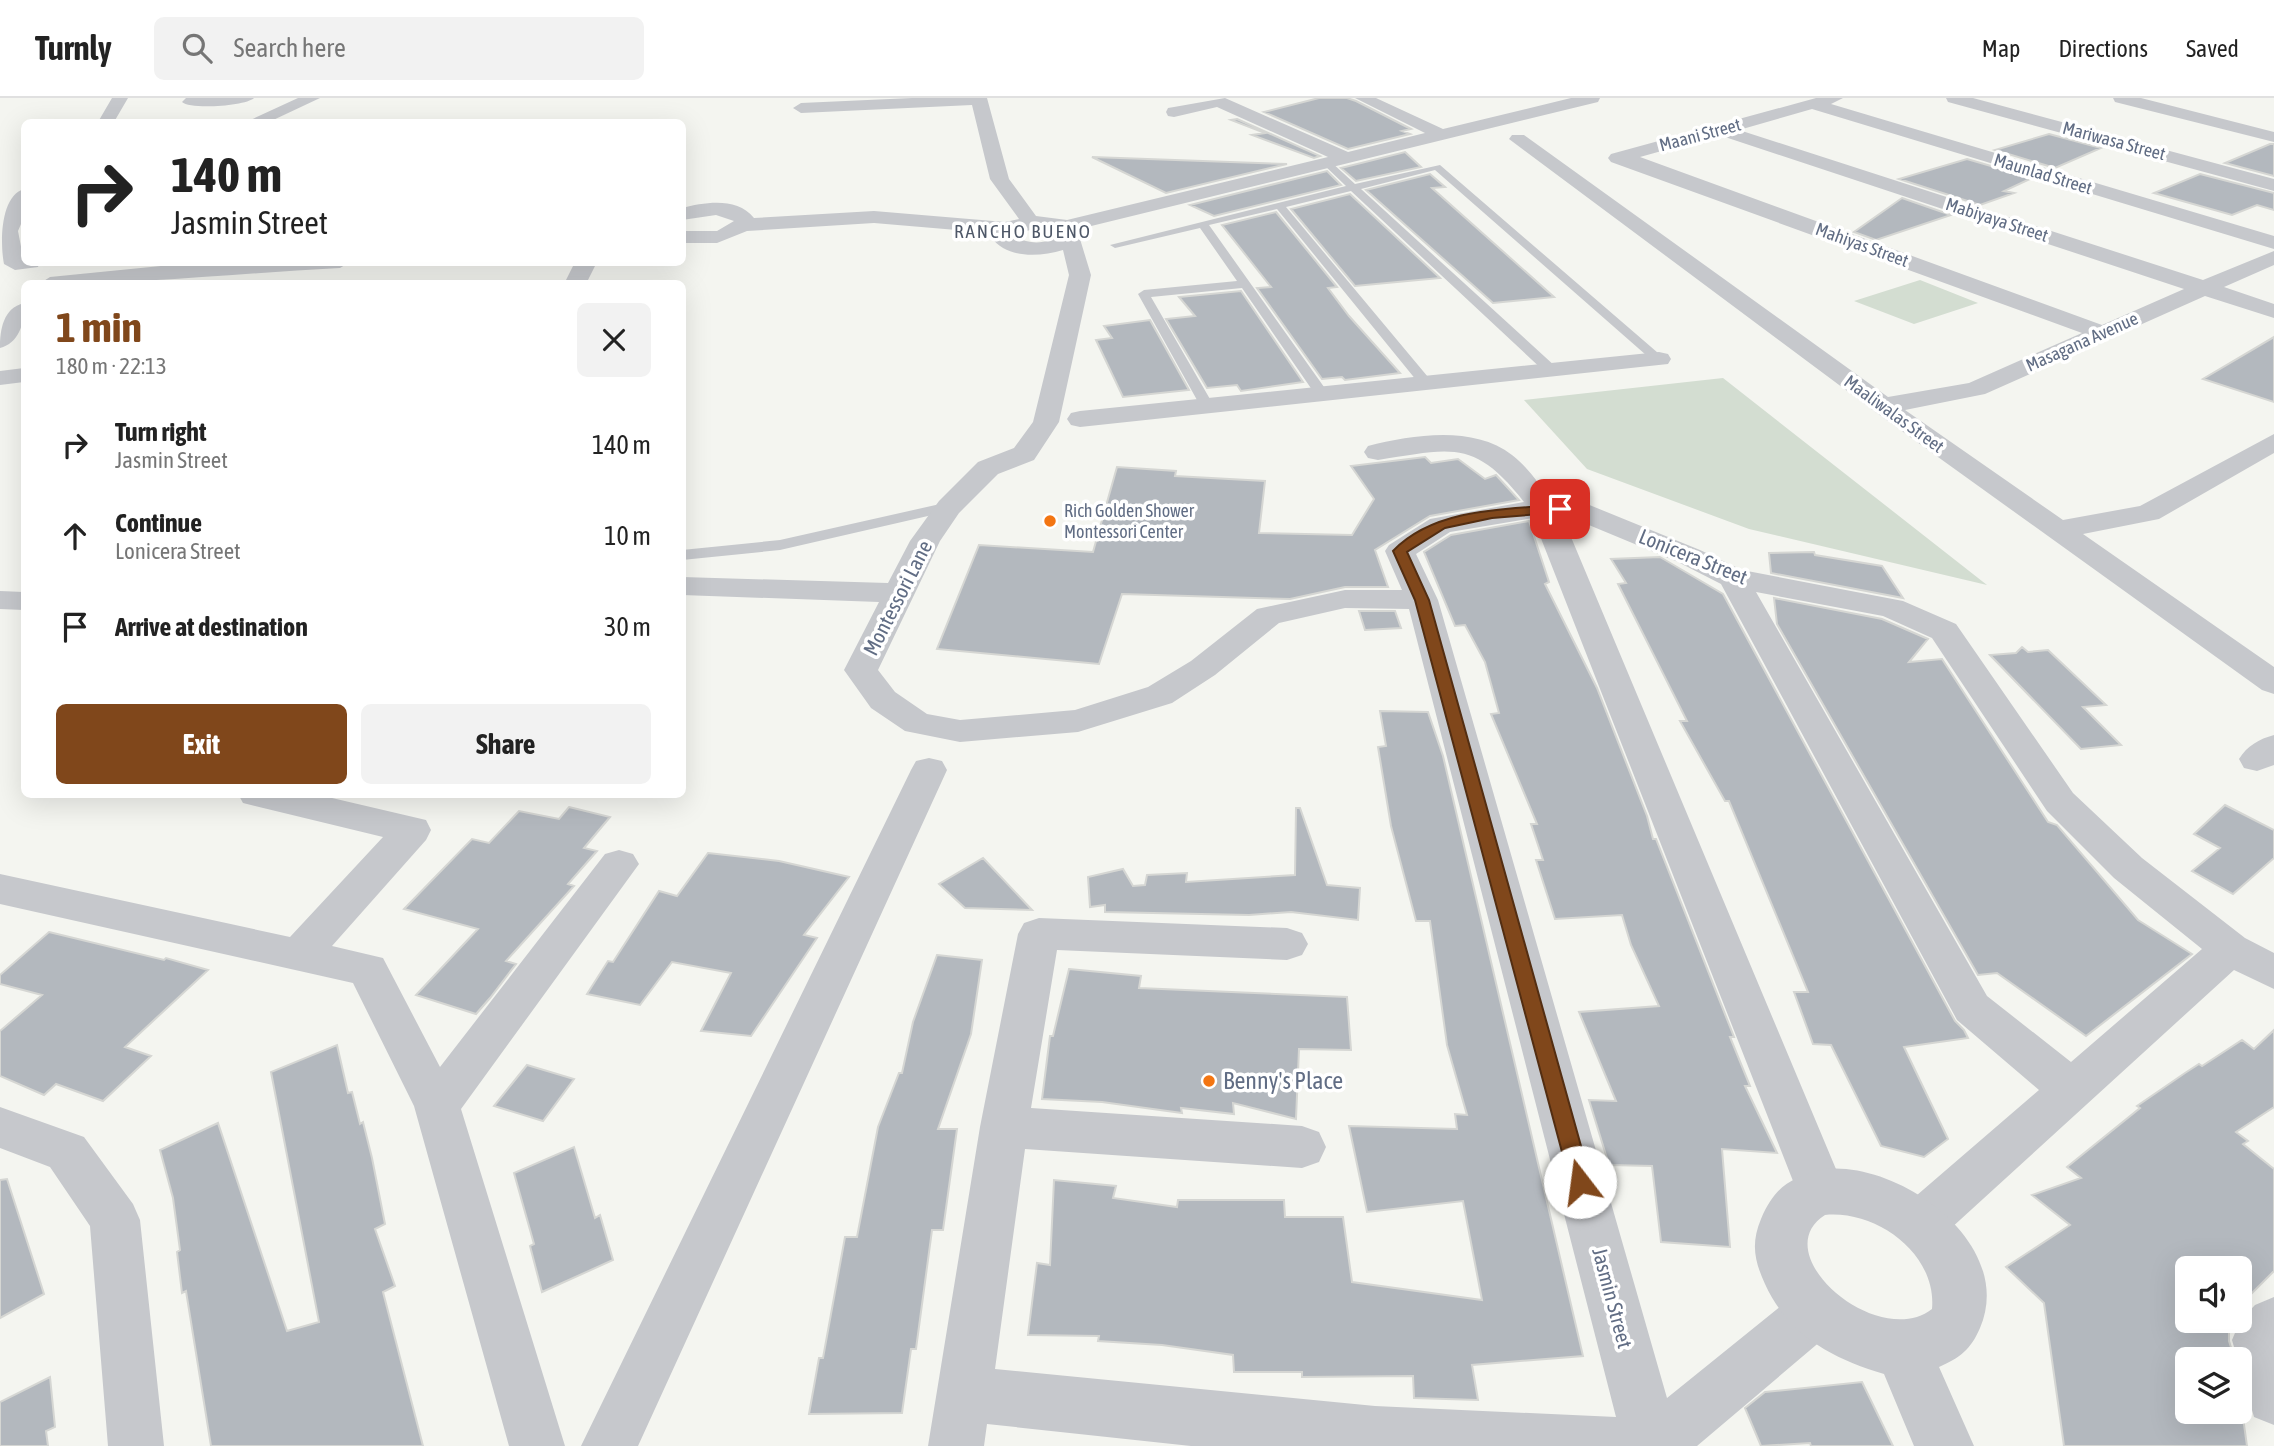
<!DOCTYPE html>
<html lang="en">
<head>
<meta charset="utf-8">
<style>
  body { margin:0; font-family:"Asap Condensed",sans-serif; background:#f2f2f2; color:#222; height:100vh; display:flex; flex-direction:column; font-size:26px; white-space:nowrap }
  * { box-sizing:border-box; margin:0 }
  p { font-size:23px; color:#767676 }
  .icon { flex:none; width:38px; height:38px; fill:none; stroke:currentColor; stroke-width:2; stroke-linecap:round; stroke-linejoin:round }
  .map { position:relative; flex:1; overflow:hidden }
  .details { position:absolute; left:21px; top:182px; width:665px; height:518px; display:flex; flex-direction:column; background:#fff; border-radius:10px; box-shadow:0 7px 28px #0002 }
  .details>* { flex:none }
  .top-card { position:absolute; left:21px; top:21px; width:665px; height:147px; border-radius:10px; box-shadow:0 7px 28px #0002; background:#fff; color:#222; overflow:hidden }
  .buttons { position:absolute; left:2175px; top:1158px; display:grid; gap:14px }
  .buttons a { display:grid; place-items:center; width:77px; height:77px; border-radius:10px; background:#fff; box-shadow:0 7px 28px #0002; font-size:35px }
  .pin { position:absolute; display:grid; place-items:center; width:60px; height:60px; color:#fff; margin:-30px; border-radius:14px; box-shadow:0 4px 10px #0006 }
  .me { position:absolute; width:77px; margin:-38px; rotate:345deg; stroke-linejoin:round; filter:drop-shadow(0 0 5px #0008) }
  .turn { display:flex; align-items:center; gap:24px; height:147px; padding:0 35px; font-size:32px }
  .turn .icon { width:91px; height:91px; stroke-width:2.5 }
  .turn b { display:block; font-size:49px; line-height:60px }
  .round { display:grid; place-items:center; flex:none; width:74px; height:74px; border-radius:10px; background:#f2f2f2 }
  .headline { display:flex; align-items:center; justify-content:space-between; height:119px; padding:0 35px }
  h1 { font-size:42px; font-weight:700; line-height:52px; color:#80471b }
  .action { display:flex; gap:14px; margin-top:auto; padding:14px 35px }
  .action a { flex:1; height:80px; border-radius:10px; background:#80471b; color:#fff; font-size:28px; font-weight:700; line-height:80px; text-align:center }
  .action a+a { background:#f2f2f2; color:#222 }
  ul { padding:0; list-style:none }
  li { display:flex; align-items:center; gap:21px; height:91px; padding:0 35px }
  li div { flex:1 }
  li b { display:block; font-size:26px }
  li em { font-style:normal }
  header { display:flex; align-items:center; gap:42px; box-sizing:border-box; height:98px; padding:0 35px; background:#fff; border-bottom:2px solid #e0e0e0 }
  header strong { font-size:33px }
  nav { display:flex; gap:38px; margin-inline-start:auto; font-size:24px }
  .search { width:490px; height:63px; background:#f2f2f2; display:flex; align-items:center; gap:18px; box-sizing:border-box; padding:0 24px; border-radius:10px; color:#767676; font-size:26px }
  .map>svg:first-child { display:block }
  .green { fill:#d3ddd1 }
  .building { fill:#b3b8be; stroke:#d5d6d3; stroke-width:2 }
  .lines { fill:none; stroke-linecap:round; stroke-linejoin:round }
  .service { fill:#c6c8cc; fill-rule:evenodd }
  .minor { fill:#c6c8cc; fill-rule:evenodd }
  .tertiary { fill:#c6c8cc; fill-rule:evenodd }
  .route { fill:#80471b; stroke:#532e12; stroke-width:2 }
  .poi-dot { fill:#f37512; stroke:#fff; stroke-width:2.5 }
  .labels { text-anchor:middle; stroke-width:7; stroke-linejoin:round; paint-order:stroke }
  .far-street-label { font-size:18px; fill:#616d84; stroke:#fff }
  .far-poi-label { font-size:18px; fill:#616d84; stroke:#fff; text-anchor:start }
  .far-neighbourhood-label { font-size:19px; letter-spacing:2px; fill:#4f5868; stroke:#fff }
  .street-label { font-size:21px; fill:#616d84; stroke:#fff }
  .near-poi-label { font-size:24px; fill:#616d84; stroke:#fff; text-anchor:start }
</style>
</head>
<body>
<header>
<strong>Turnly</strong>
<div class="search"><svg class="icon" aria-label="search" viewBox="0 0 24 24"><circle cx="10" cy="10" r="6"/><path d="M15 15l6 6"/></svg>Search here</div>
<nav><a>Map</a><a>Directions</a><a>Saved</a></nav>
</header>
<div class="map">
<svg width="2274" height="1348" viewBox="0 0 2274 1348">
  <rect width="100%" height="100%" fill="#f4f5f0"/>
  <path class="green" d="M1920,182L1978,205L1914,226L1854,203Z
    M1723,280L1987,487L1749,431L1587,371L1524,302Z"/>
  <path class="building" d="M1319,0H1347L1356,3L1411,31L1402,33L1410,36L1348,51L1264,14Z
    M1237,21L1320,58L1314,60L1252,37L1265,35L1231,22Z
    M2049,36L2101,50L2055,70L1995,52Z
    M2270,46H2274V78L2225,65Z
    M1405,54L1421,69L1356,83L1341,70Z
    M1092,59L1287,66L1166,95Z
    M1967,61L2032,80L2004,93L2014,95L1980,107L1899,81Z
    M1327,73L1341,87L1214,118L1190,107Z
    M1430,76L1445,89L1432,90L1554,199L1493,205L1366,92Z
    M2200,76L2274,95V112L2257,107L2232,117L2154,95Z
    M1350,96L1440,180L1355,188L1291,111Z
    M1902,100L1951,117L1876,142L1854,134Z
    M1276,114L1337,189L1328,190L1349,218L1400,275L1345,282L1342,279L1322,281L1257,190L1271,189L1222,127Z
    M1241,193L1303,284L1241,293L1237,287L1207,290L1166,221L1195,218L1179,199Z
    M1150,222L1189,292L1123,299L1096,242L1112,240L1104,228Z
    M2274,239V304L2203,281Z
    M1425,359L1431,365L1458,361L1485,381L1496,377L1519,402L1430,418L1375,452L1388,489H1345L1290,501L1122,496L1099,566L937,551L979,447L1093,454L1117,369L1176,373L1175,378L1265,383L1259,435L1352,437L1374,401L1351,368Z
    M1529,423L1549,484L1545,486L1597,590L1647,718L1653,741H1656L1734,939H1730L1750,988H1745L1777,1055L1722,1051L1730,1149L1661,1144L1652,1068L1609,1067L1589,1002L1616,1003L1579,914L1659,908L1631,847L1622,817L1555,821L1536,762H1543L1531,726H1537L1491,616L1499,615L1485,564L1465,527L1455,528L1424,454L1451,437Z
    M1814,454L1815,457L1882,468L1903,500L1771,475L1769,455Z
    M1660,459L1723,496L1955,923L1964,932L1968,940L1904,949L1948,1041L1924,1059L1881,1048L1831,947L1813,946L1794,894H1808L1729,703H1725L1680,623H1687L1618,486L1626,485L1611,461Z
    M1774,500L1882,521L1928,541L1909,564L1942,561L2048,724L2057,727L2138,822L2192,856L2086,938L1997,875L1978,877L1777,526Z
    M1359,513H1395L1401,530L1365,532Z
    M2022,549L2028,554L2048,552L2106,607L2083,609L2121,647L2081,651L1990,557L2016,555Z
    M1380,613L1428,614L1443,658L1583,1258L1472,1267L1478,1302L1414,1300L1413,1278L1302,1279V1274H1234L1233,1257L1162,1247L1098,1243L1099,1238L1028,1237L1037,1165L1050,1167L1054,1082L1116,1088L1113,1100L1177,1109L1178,1102H1284L1285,1119H1343L1352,1184L1482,1202L1463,1103L1367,1114L1349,1028L1457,1031L1455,1016L1467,1017L1447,947L1430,823H1416L1391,728L1378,649L1386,648Z
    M2225,707L2274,732V760L2233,796L2192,773L2220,750L2194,736Z
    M569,709L610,719L584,750L597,753L568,786L574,788L506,863L516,866L490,900L476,916L416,897L478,831L404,811L472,741L489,745L519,713L559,721Z
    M1296,710H1300L1327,787L1360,790L1358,822L1291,814L1249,817L1105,814V807L1090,809L1088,779L1123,771L1133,788L1145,787L1147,777L1187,775L1186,784L1295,777Z
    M708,755L779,763L849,779L804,837L817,840L751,938L701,933L731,875L672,864L640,907L587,896L608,863L613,864L659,793L677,798Z
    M983,760L1032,812L965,810L939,786Z
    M49,834L164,862L166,860L208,872L125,949L151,958L103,1003L56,986L44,997L0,978V933L42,897L0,886V877Z
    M937,857L982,862L971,936L938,1031H957L943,1132H932L916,1251H911L902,1315L809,1316L819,1260H823L845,1139H857L878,1029L899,975H902L913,924Z
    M1069,871L1141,878L1139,890L1347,899L1351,952L1299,951L1296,1021L1233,1005L1234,1016L1181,1010L1182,1015L1102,1004L1042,1001L1050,938H1053Z
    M2274,932V1009L2236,1034L2248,1043L2243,1046L2274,1071V1173L2240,1207V1171H2188V1223H2229V1243L2235,1262H2188V1314H2240V1298L2247,1348H2064L2044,1205L2006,1169L2070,1127L2032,1097L2081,1080L2067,1069L2140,1010L2137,1008L2185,975L2199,966L2202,968L2242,942L2254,951Z
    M337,947L348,995L352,994L360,1026L363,1024L372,1060L385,1126L375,1131L395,1188L383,1194L423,1348H211L186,1193L182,1195L177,1154L180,1152L173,1100L160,1052L218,1025L287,1233L319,1224L271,974Z
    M527,967L574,981L543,1023L494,1008Z
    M574,1049L595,1120L600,1117L613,1162L542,1194L530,1148L534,1146L514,1075Z
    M7,1081L44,1196L0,1220V1082Z
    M50,1279L55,1329L46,1333L48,1348H0V1304Z
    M1862,1284L1893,1348H1811L1810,1345L1761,1348L1745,1310L1765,1294Z"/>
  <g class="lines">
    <path class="service" d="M1324,63H1330L1355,86L1440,67L1665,261L1654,264L1435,72L1361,91L1556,269V275H1546L1351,93L1286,109L1433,285L1421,288L1277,111L1209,127L1329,296L1317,299L1242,190L1151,199L1214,308L1202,311L1138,196L1144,192L1237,183L1200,130L1115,150L1110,147L1346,88L1324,67Z
      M949,404L957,409L954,412L780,452L682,462V452L780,442Z"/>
    <path class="minor" d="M112,0H128L114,24H98Z
      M186,0H254C246,8 190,12 182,4Z
      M298,0H320L269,24H246Z
      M912,0H987L1009,81L1036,118L1067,122L1328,59L1217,9L1174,19L1168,18L1166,14L1168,10L1174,9L1225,0L1348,54L1425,35L1355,0H1376L1443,31L1571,0H1600L1598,4L1079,131L1083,137L1080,141L1091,177L1059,324L1034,362L998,376L959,415L940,443L878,572L895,594L927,616L960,622L1075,612L1148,589L1191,563L1257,511L1345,492H1402L1385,453L1389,447L1430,421L1524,404C1474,340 1451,351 1378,362L1368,360L1364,354L1368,348C1413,337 1473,327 1512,357C1528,369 1539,387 1552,402L1587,406L1700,452L1742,472L1903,503L1956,526L2073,695L2142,760L2245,840L2274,855V891L2234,872L1938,1142L1920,1149L1902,1142L1895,1126L1902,1110L2039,992L1957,922L1721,486L1678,464L1572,420H1563L1846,1095L1838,1111L1821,1117L1804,1111L1533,420L1450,434L1416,456L1438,502L1667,1300L1797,1195L1816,1188L1835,1195L1842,1213L1835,1231L1697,1348H1191L987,1326L984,1348H928L980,1029L1018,836L1024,825L1039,820L1287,830L1302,835L1308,846L1302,857L1287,862L1057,852L1031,1010L1302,1028L1319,1034L1326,1049L1319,1064L1302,1070L1025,1051L995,1271L1375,1308L1616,1319L1409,511L1345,510L1279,525L1215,577L1172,605L1078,634L960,644L905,633L871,610L844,572L879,504L682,497V479L888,485L910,443L939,403L978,364L1014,350L1033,324L1069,177L1063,152C1039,159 1007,161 991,139L992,135L874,125L747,133L717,145H682V133H717L734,123L716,117L682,122V110C706,104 737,99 754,120L874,113L1005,124L1019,121L990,81L972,7L801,15L793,10L801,5ZM1041,129L1060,133L1062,136C1047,147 1027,147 1012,137ZM1756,494L1883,518L1932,540L2047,713L2114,780L2202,851L2071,964L1987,898Z
      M1816,0H1843L1831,6L2274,138V151L1812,11L1739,32L2203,182L2274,153V167L2224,189L2274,206V220L2205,198L1985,296L1905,312L2063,422L2140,408L2274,336V355L2159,421L2083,436L2274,569V596L2262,592L1874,313L1509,41L1512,37H1524L1888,299L1969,285L2082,235L1611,64L1608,60L1611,56ZM1719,37L2184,191L2102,227L1640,59Z
      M1946,0H1973L2274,81V93L1948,4Z
      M2113,0H2141L2274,34V44L2115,4Z
      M24,91V119L18,133L24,164H40L38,169L15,172L4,166C0,146 0,98 24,91Z
      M201,164H350L340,170C240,175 140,186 39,186L50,179Z
      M575,164H597L586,186H564Z
      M24,205C25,223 20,245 0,250C0,232 3,210 24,205Z
      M1659,254L1668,256L1671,261L1668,266L1080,329L1071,327L1067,321L1071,315L1080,313Z
      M24,270V284L0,287V273Z
      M0,493L24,494V512L0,511Z
      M2274,637V667L2257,673L2244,670L2239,661C2247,648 2259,641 2274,637Z
      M929,660L942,663L947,672L638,1348H581L911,672L916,663Z
      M238,696H315L426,722L431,732L426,742L332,848L383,860L440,969L605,756L619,752L633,756L639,766L461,1011L565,1348H509L414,1008L353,885L0,806V776L290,839L383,739L243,705Z
      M0,1009L84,1039L133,1106L140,1122L164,1348H108L90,1128L50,1069L0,1050Z
      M2274,1199V1327L2254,1319L2232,1242L2240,1223L2255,1207Z"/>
    <path class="tertiary" d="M1825,1071C1900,1063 2016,1146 1980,1230C1971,1251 1960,1260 1939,1269L1974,1348H1914L1884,1276C1833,1261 1788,1237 1765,1186C1754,1162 1751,1145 1761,1121C1775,1088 1790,1080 1825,1071ZM1825,1117C1877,1112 1937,1156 1932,1211C1878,1253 1764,1156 1825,1117Z"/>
  </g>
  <path class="route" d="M1560,407L1567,411L1565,414L1492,420L1445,430L1407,454L1429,502L1591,1084L1588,1090L1580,1093L1573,1090L1570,1084L1415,502L1393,453C1434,410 1506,411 1560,407Z"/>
  <g class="poi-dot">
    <circle cx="1050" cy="423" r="7"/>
    <circle cx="1209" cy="983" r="7"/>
  </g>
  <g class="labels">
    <g class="far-street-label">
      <text transform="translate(1700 37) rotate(-15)" y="6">Maani Street</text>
      <text transform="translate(2114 43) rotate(15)" y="6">Mariwasa Street</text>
      <text transform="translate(2043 76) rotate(17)" y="6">Maunlad Street</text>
      <text transform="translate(1997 122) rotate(18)" y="6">Mabiyaya Street</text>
      <text transform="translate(1862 147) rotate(20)" y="6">Mahiyas Street</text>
      <text transform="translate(2082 244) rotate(-24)" y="6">Masagana Avenue</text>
      <text transform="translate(1894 316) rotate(36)" y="6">Maaliwalas Street</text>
    </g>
    <g class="far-poi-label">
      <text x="1064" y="419">Rich Golden Shower<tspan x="1064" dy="21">Montessori Center</tspan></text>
    </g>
    <g class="far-neighbourhood-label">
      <text x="1023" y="140">RANCHO BUENO</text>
    </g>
    <g class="street-label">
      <text transform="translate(1693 459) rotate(22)" y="7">Lonicera Street</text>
      <text transform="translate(898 500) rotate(-63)" y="7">Montessori Lane</text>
      <text transform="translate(1612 1200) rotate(75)" y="7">Jasmin Street</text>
    </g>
    <g class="near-poi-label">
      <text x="1223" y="991">Benny's Place</text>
    </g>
  </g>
</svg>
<div class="buttons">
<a><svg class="icon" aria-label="sound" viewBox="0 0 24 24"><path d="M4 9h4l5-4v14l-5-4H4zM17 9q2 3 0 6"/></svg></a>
<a><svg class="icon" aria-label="layers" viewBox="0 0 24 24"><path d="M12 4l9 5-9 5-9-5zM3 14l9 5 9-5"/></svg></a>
</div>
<div class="pin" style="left:1560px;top:411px;background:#d93025"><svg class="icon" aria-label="arrive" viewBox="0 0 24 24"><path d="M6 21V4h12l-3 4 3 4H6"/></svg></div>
<svg class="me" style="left:1580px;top:1084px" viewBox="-20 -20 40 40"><circle r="19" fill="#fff"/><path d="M0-13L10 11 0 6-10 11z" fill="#80471b"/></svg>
<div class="top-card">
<div class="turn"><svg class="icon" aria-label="right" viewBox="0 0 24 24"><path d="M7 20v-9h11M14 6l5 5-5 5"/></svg><div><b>140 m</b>Jasmin Street</div></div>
</div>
<section class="details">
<div class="headline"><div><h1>1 min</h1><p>180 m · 22:13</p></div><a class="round"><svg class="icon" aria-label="close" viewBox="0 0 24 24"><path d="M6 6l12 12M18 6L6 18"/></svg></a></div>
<ul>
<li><svg class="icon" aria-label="right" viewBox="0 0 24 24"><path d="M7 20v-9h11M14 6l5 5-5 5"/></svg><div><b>Turn right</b><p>Jasmin Street</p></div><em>140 m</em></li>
<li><svg class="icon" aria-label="ahead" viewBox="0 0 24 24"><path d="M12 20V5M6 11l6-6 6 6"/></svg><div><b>Continue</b><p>Lonicera Street</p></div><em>10 m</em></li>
<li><svg class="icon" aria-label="arrive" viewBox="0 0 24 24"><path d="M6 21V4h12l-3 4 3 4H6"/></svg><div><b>Arrive at destination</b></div><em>30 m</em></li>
</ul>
<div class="action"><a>Exit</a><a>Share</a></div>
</section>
</div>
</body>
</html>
